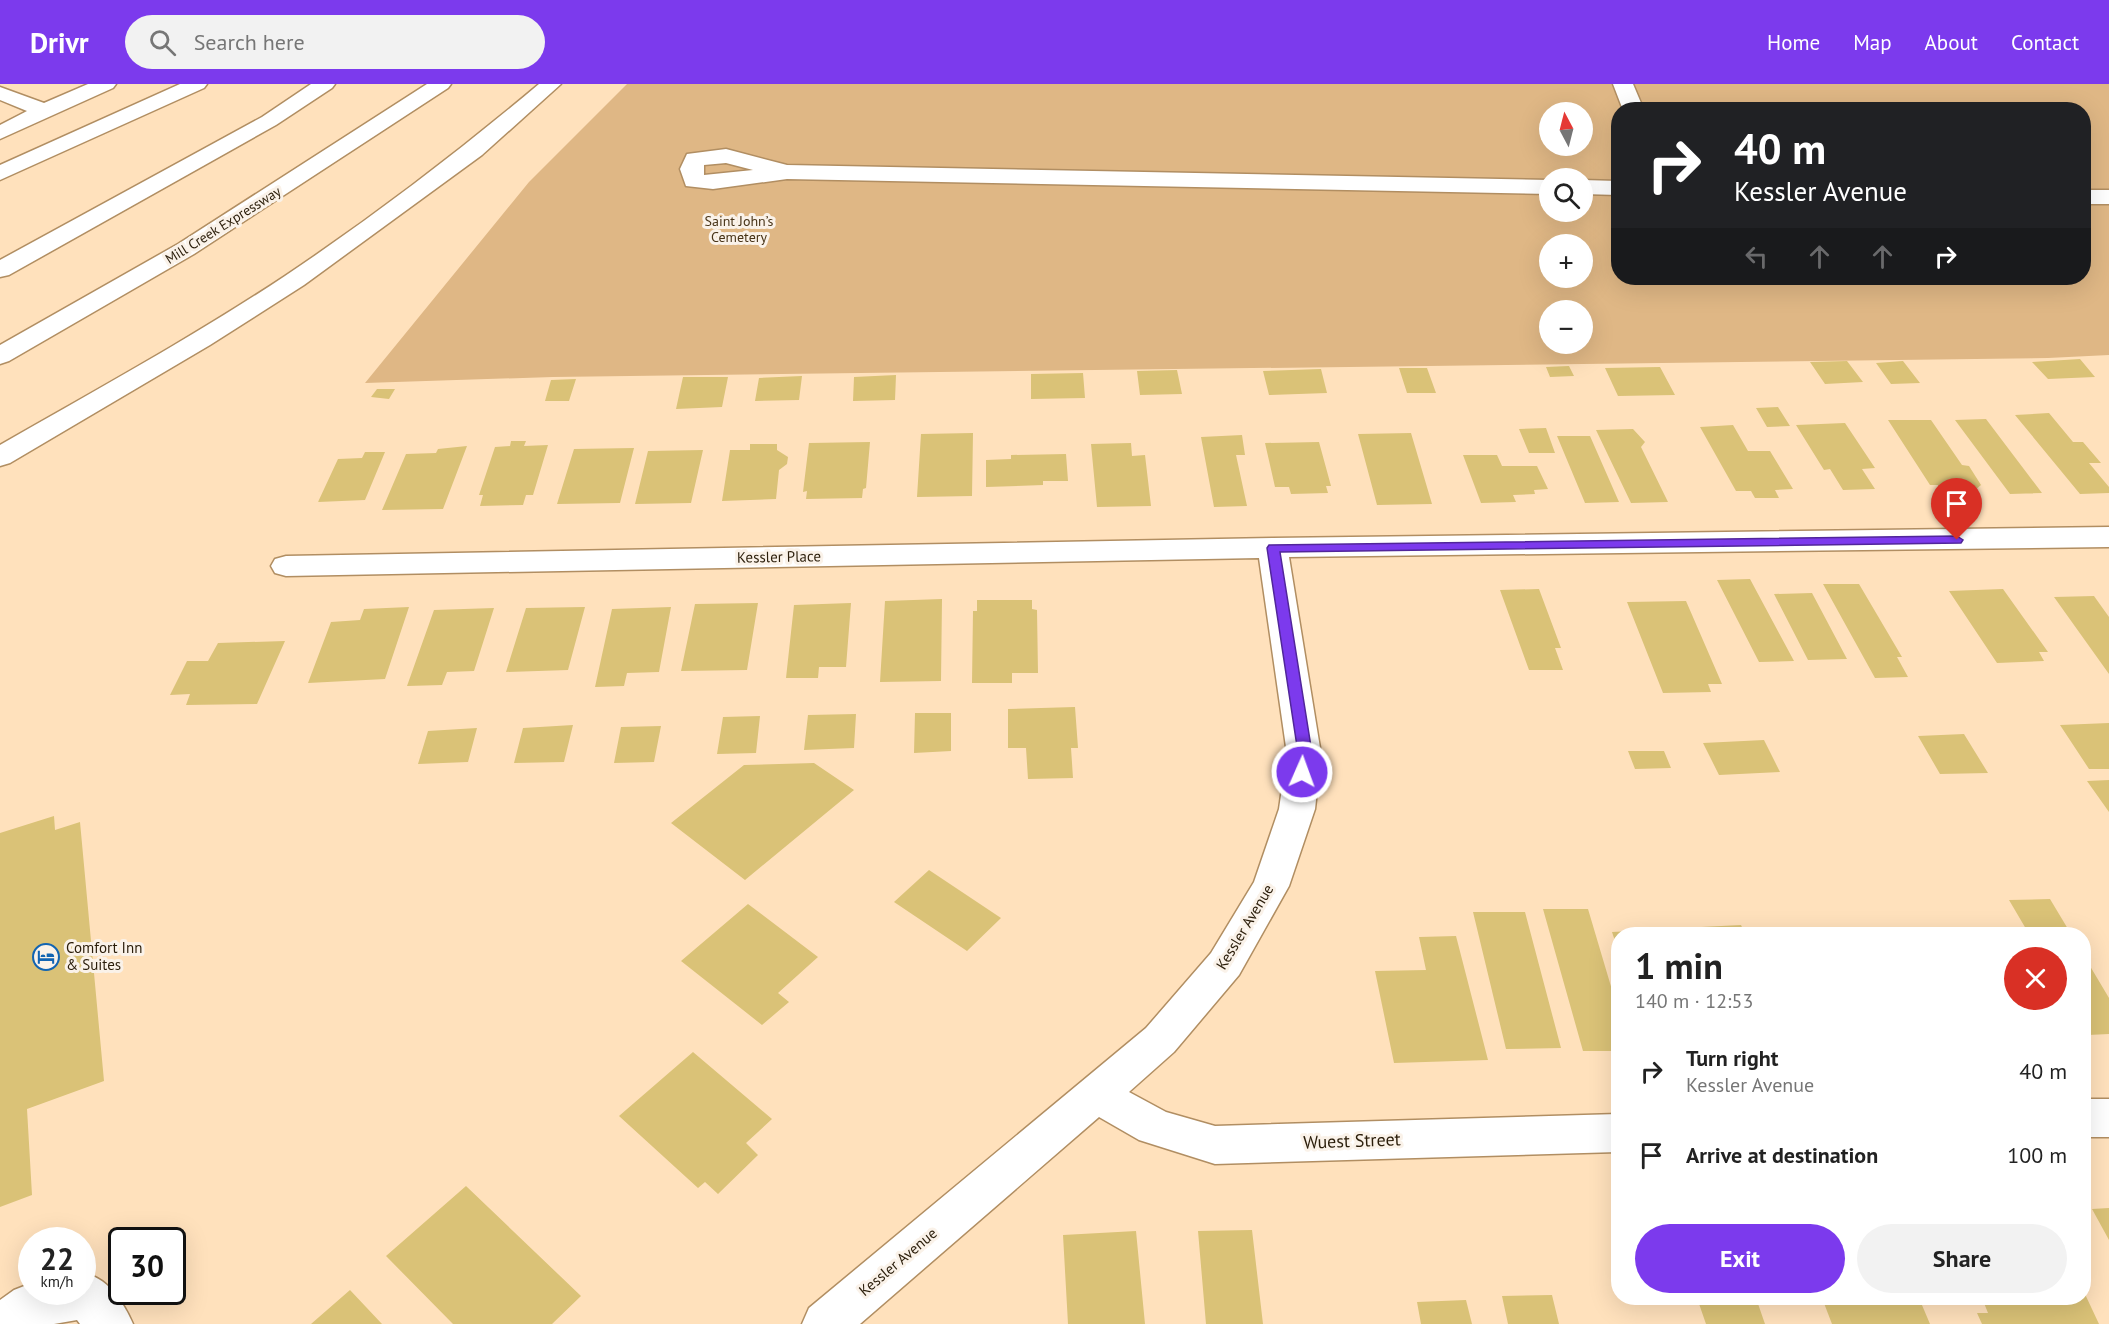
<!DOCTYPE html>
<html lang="en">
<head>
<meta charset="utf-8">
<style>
  body { margin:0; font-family:"PT Sans",sans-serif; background:#f2f2f2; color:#222; height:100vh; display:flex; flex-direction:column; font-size:22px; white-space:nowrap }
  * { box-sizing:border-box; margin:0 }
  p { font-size:20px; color:#767676 }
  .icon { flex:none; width:33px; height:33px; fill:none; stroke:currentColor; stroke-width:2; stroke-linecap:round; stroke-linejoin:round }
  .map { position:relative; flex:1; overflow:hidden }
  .details { position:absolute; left:1611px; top:843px; width:480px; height:378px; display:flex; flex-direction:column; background:#fff; border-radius:24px; box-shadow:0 6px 24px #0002 }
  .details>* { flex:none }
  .banner { position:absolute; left:1611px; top:18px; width:480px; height:183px; border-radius:24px; box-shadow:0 6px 24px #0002; background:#202124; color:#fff; overflow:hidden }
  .needle { width:39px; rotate:353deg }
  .fabs { position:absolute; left:1539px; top:18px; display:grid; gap:12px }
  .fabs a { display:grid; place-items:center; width:54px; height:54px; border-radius:50%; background:#fff; box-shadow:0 6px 24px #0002; font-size:30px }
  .speed { position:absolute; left:18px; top:1143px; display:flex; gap:12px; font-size:30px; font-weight:700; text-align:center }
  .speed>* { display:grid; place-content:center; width:78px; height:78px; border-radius:50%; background:#fff; box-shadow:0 6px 24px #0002; line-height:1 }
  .speed small { font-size:15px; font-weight:400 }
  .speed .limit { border:3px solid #111; border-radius:9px; background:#fff; color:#111 }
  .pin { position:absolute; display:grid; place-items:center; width:51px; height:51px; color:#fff; margin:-62px -26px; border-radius:50% 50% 50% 0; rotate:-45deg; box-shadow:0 0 6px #0007 }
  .pin .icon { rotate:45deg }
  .me { position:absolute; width:66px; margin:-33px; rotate:2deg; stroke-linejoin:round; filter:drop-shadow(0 0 4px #0008) }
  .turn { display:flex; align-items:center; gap:21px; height:126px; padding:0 24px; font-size:27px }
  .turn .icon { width:78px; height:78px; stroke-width:2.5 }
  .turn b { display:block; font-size:42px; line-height:51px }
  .lanes { display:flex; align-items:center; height:57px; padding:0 24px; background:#0003; justify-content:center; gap:30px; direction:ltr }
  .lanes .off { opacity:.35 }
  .round { display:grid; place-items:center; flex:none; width:63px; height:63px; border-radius:32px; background:#f2f2f2 }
  .overview { display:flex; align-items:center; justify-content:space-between; height:102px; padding:0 24px }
  h1 { font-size:36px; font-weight:700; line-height:45px }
  .button { display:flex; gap:12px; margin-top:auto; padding:12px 24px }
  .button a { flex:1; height:69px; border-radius:36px; background:#7c3aed; color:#fff; font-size:24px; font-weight:700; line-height:69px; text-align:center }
  .button a+a { background:#f2f2f2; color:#222 }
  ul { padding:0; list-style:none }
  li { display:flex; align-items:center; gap:18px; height:84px; padding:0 24px }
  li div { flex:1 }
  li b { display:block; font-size:22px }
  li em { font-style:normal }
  header { display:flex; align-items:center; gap:36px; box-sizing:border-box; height:84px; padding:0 30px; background:#7c3aed; color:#fff }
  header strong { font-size:28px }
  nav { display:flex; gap:33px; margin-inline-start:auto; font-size:21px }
  .search { width:420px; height:54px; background:#f2f2f2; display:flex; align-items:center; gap:15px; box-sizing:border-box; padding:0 21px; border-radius:33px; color:#767676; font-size:22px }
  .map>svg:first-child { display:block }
  .green { fill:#dfb785; fill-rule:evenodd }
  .building { fill:#dac277 }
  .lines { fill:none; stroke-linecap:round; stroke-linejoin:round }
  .minor-casing { stroke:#b18e62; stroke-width:3 }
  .highway-casing { stroke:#b18e62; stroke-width:3 }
  .minor { fill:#fff; fill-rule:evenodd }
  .highway { fill:#fff; fill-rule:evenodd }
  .route { fill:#7c3aed; stroke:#51269a; stroke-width:1.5 }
  .labels { text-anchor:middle; stroke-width:6; stroke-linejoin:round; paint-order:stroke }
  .far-park-label { font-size:14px; fill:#483418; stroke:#faf2e9 }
  .far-street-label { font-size:14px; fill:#2a1d0a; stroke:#faf2e9 }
  .street-label { font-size:15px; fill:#2a1d0a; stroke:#faf2e9 }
  .poi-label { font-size:15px; fill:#2a1d0a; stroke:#faf2e9; text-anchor:start }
  .near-street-label { font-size:18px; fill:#2a1d0a; stroke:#faf2e9 }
</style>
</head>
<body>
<header>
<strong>Drivr</strong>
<div class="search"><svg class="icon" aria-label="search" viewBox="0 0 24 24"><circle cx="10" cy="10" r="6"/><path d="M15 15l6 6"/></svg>Search here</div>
<nav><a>Home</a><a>Map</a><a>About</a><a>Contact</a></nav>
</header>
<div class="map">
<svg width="2109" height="1240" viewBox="0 0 2109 1240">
  <rect width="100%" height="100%" fill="#ffe1bc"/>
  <path class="green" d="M627,0H2109V271L2048,274L553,293L365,299L529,98ZM1618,26H2084V194H1618ZM1550,28H1582V62H1550ZM1550,94H1582V128H1550ZM1550,160H1582V194H1550ZM1550,226H1582V260H1550Z"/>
  <path class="building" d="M2080,275L2095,293L2048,295L2032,278Z
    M1847,277L1863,298L1825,300L1810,278Z
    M1903,277L1920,299L1891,300L1876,279Z
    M1569,282L1574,292L1550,293L1546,283Z
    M1660,283L1675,311L1618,312L1605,284Z
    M1399,284H1427L1436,309H1407Z
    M1321,285L1327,309L1269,311L1263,287Z
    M1177,286L1182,310L1140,311L1137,287Z
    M1083,289L1085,314L1031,315V290Z
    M896,291L895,316L853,317L854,293Z
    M802,292L799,316L755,317L759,294Z
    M683,293H728L722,323L676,325Z
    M576,295L569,317H545L551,296Z
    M377,305H395L389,315L371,313Z
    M1778,323L1790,342L1767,343L1756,324Z
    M2049,329L2073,358H2083L2101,379H2089L2109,403V409L2080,410L2015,331Z
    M1986,335L2042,409L2010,410L1955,336Z
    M1888,336H1931L1962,381L1969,382L1981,401L1974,407H1941L1938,401H1930Z
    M1845,339L1875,384L1862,385L1875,405L1843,406L1830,385L1824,386L1796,341Z
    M1733,341L1748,367H1770L1793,405L1775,406L1779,414H1755L1751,407H1736L1700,343Z
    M1546,344L1555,369H1529L1519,345Z
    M1633,345L1645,358L1641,363L1668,418L1631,419L1596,346Z
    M973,349L972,412L917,413L921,350Z
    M1411,349L1432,420L1377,421L1358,350Z
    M1242,351L1245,371H1236L1247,422L1214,423L1201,353Z
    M1557,352H1590L1619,418L1585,419Z
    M511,357H526L524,362L548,361L533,411H526L523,421L480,422L483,411H479L495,363L510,362Z
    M870,358L866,404L863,405L862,414L806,415L807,407L803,408L809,359Z
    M1319,358L1331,402H1326L1328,409L1291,410L1289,403H1275L1265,359Z
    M1131,359L1132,372L1145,371L1151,422L1097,423L1091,360Z
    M750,360H777V366L788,373L787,380L779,386L776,415L722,417L730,366H750Z
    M467,362L443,425L382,426L406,370L436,369L438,365Z
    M634,364L620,419L557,420L574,365Z
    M703,366L691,419L635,420L648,367Z
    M365,368H385L365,416L318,418L338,375L362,374Z
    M1066,370L1068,397H1043V401L986,403V376L1011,375V371Z
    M1463,371H1497L1502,382H1537L1548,405L1534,406L1535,410L1513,411L1516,418L1481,419Z
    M1750,495L1794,577L1759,578L1717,496Z
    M1823,500H1859L1902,573H1897L1908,593L1875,594Z
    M1539,505L1561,564H1555L1563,586H1529L1500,506Z
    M2003,505L2048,568H2039L2044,577L1997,579L1949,507Z
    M1812,509L1847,575L1808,576L1774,510Z
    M2094,512L2109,533V590L2054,513Z
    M942,515L941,597L880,598L885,517Z
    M977,516H1032V525L1037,526L1038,589H1012V599H972L973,527H977Z
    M1686,517L1722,600H1708L1711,608L1663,609L1627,518Z
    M758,519L747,586L681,587L695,520Z
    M851,519L846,583H819L818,594H786L794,521Z
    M409,523L385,595L308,599L331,538L360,536L364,525Z
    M585,523L568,586L506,588L526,524Z
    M671,523L659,588L627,589L624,602L595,603L612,525Z
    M494,524L474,587L447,588L442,601L407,602L434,526Z
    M285,557L257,620L186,621L190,610L170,611L187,577H208L218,559Z
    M1075,623L1078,664H1071L1073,694L1028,695L1026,664H1008V625Z
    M915,629H951V667L914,669Z
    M856,630L854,664L804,666L808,631Z
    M760,632L756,669L717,670L723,633Z
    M2109,639V685H2089L2060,641Z
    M573,641L564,678L514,679L523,644Z
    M661,642L654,678L614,679L621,643Z
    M477,644L468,678L418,680L428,647Z
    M1964,650L1988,689L1940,690L1918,652Z
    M1764,656L1780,688L1719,691L1703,659Z
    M1628,667H1664L1671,684L1635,685Z
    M814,679L854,706L745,796L671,739L744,681Z
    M2109,696V728L2087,697Z
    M54,732L55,746L80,738L104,997L27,1025L32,1111L0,1123V749Z
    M929,786L1001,834L967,867L894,818Z
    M2050,815L2071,850H2029L2009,816Z
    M748,820L818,873L778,909L789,918L762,941L681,877Z
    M1543,825H1588L1618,926V967H1583Z
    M1473,828H1525L1561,964L1506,965Z
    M1741,841L1745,850H1704L1701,843Z
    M1670,845L1672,850H1618V866L1612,848Z
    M1896,847L1898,850H1793V848Z
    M1456,852L1488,976L1394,979L1375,887L1426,886L1419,853Z
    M2084,872L2109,914V950L2088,951L2084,944Z
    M693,968L772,1035L746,1059L758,1071L718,1110L705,1098L698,1104L619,1032Z
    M466,1102L581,1212L552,1240H453L386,1172Z
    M2109,1124V1156L2092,1125Z
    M1252,1146L1263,1240H1206L1198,1147Z
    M1136,1147L1145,1240H1068L1063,1151Z
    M350,1206L382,1240H311Z
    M2084,1208L2099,1240H1982L1977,1229H1988L1982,1214H2084Z
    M1552,1211L1559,1240H1508L1502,1212Z
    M1697,1214H1756L1765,1240H1706Z
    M1822,1214H1919L1930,1240H1832Z
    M1466,1216L1472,1240H1421L1417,1218Z"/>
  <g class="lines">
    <defs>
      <path id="minor" d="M88,0H116L113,4L0,55V41L27,27L0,16V3L44,19Z
        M1613,0H1633L1644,26H1623Z
        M726,65L787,81L1550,96V110L787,95L713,105L686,102L680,85L687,70ZM726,79L753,86L704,91V81Z
        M1582,96L1618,97V111L1582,110Z
        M2084,106H2109V120H2084Z
        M2109,443V463L1289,473L1321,670L1315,725L1289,802L1239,891L1174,968L1129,1008L1166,1028L1215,1042L1618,1030V1068L1215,1080L1139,1056L1099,1033L860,1240H802L809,1224L1146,944L1211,869L1254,798L1279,725L1287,670L1259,474L286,492L275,489L271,482L275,475L286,472L1273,454Z
        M2084,1015H2109V1053H2084Z
        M82,1190C106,1190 125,1221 133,1240H80L77,1236L54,1240H0V1216L14,1206L32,1199V1208H82Z"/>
      <path id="highway" d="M180,0H207L204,4L0,96V81Z
        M311,0H335L332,4L276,41L9,191L0,193V176L262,33Z
        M427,0H451L448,4L194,170L9,277L0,280V261L178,160Z
        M539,0H561L482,71L304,201L210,261L10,379L0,382V361C96,306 193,253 285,192C373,133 458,68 539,0Z"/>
    </defs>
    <use href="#minor" class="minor-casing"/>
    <use href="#highway" class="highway-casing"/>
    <use href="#minor" class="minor"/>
    <use href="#highway" class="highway"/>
  </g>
  <path class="route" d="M1957,452L1963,456L1961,459L1280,468L1312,669L1307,692H1297L1295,688L1298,669L1267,464L1269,461Z"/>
  <defs>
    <symbol id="hotel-ring" viewBox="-11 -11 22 22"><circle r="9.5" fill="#faf2e9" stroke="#1164b2" stroke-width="1.5"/><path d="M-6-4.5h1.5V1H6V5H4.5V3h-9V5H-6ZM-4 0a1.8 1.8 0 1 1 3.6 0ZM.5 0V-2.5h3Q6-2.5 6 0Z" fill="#1164b2"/></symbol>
  </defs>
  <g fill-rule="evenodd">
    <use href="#hotel-ring" x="31" y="858" width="30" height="30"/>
  </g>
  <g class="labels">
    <g class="far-park-label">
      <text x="739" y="142">Saint John’s<tspan x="739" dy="16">Cemetery</tspan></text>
    </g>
    <g class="far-street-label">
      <text transform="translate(223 141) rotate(-32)" y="5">Mill Creek Expressway</text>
    </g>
    <g class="street-label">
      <text transform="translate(779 473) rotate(-1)" y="5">Kessler Place</text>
      <text transform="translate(1245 843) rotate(-59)" y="5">Kessler Avenue</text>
      <text transform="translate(898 1178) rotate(-40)" y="5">Kessler Avenue</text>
    </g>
    <g class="poi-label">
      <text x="66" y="869">Comfort Inn<tspan x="66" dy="17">&amp; Suites</tspan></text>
    </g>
    <g class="near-street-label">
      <text transform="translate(1352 1057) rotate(-2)" y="6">Wuest Street</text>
    </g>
  </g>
</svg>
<div class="fabs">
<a><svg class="needle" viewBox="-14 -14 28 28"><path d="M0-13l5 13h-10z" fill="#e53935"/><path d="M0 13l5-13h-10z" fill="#767676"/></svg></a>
<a><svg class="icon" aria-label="search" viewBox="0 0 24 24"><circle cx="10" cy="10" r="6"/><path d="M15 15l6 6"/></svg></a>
<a>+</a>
<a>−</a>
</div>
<div class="speed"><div>22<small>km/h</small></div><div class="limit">30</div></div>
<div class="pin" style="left:1957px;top:456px;background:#d93025"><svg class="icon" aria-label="arrive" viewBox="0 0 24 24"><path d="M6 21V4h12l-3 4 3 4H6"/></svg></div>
<svg class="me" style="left:1302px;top:688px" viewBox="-20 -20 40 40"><circle r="17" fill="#7c3aed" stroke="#fff" stroke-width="3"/><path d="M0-11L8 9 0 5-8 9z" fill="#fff"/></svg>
<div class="banner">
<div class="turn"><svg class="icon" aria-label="right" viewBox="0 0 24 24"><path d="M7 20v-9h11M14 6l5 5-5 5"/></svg><div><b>40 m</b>Kessler Avenue</div></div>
<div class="lanes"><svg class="icon off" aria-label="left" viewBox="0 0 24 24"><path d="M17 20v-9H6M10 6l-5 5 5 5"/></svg><svg class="icon off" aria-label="ahead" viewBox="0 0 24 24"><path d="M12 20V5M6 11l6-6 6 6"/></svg><svg class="icon off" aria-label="ahead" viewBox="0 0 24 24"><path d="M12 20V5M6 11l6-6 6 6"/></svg><svg class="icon" aria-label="right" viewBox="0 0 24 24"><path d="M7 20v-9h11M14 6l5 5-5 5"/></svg></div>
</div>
<section class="details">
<div class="overview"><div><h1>1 min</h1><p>140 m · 12:53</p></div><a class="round" style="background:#d93025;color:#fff"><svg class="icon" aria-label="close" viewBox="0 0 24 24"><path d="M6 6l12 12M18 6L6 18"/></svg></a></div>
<ul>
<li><svg class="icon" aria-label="right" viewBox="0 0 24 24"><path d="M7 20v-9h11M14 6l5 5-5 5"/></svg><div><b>Turn right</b><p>Kessler Avenue</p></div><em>40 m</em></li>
<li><svg class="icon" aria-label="arrive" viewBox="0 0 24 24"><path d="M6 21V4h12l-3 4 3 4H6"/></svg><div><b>Arrive at destination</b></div><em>100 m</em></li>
</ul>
<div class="button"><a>Exit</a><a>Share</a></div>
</section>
</div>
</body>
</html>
